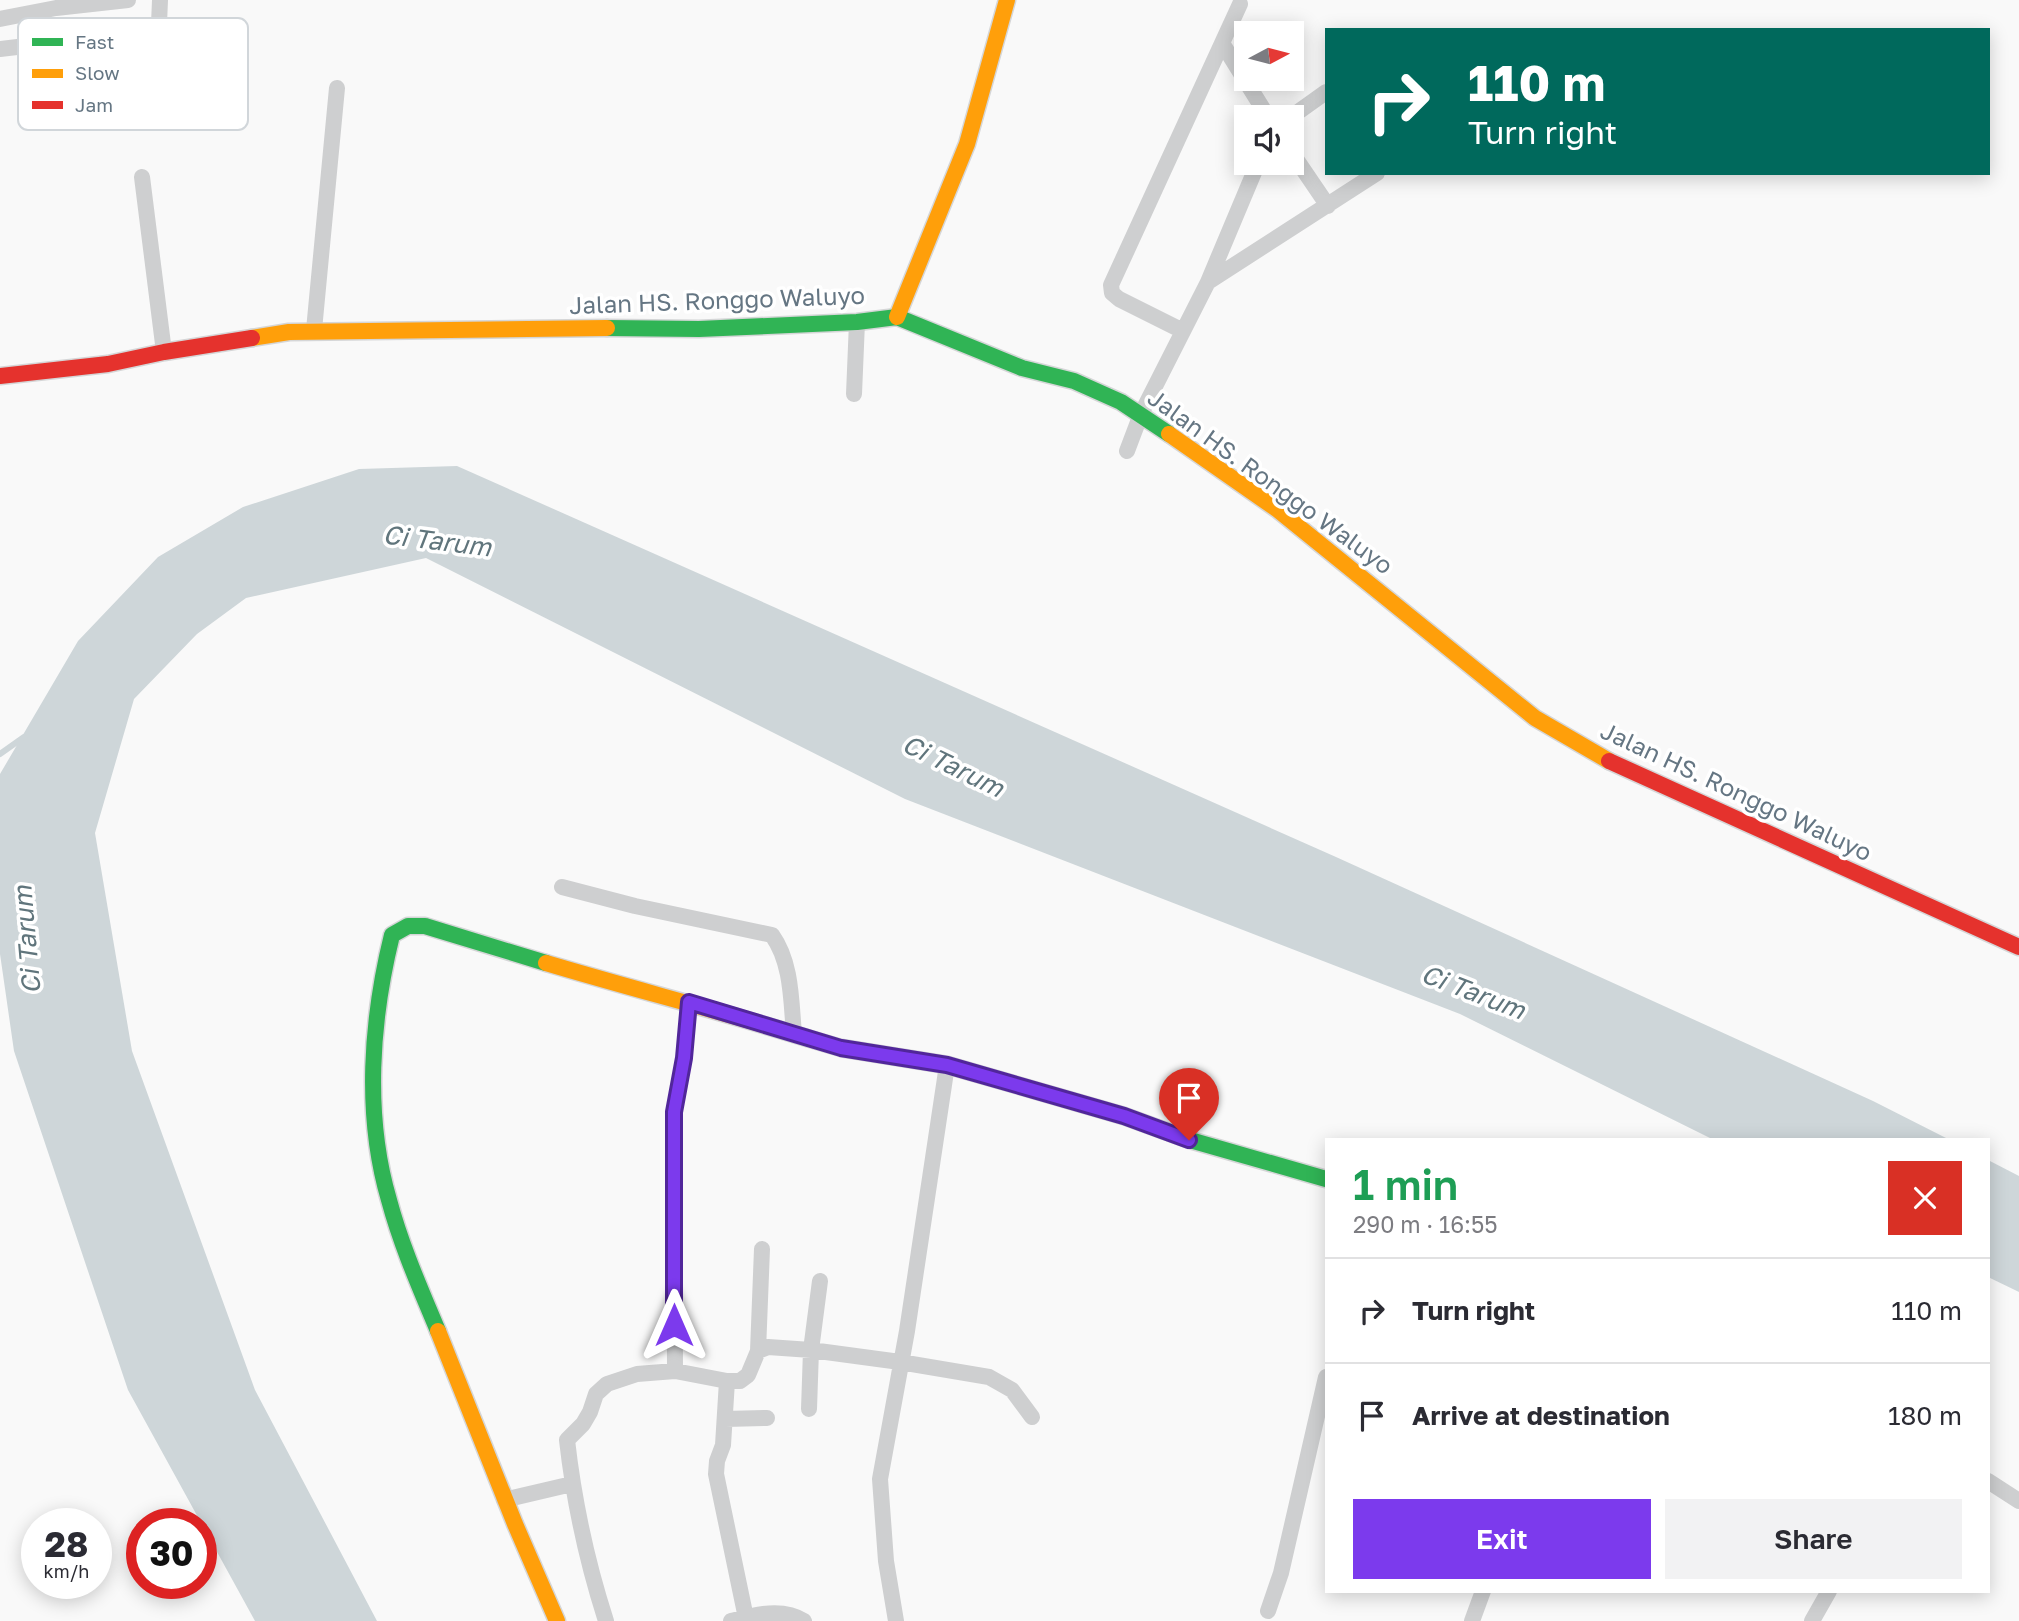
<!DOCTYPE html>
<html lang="en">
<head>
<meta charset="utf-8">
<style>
  body { margin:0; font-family:"Golos Text",sans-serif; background:#f2f2f3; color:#2b2b33; height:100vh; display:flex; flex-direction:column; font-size:26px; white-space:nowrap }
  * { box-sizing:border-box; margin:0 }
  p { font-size:23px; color:#7c7c81 }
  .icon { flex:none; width:38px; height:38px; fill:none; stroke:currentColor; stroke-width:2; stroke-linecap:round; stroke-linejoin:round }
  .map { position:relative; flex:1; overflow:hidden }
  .drawer { position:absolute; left:1325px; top:1138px; width:665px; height:455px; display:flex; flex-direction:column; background:#fff; border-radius:0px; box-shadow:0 4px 18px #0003 }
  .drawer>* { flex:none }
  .guide { position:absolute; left:1325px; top:28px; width:665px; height:147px; border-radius:0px; box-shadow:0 4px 18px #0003; background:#00695c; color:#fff; overflow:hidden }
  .needle { width:46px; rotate:83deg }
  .tools { position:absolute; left:1234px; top:21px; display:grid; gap:14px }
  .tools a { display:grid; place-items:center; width:70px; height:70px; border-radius:0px; background:#fff; box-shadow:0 4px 18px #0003; font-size:35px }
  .speed { position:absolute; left:21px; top:1508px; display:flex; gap:14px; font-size:35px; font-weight:700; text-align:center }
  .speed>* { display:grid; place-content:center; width:91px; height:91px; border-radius:50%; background:#fff; box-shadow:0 4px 18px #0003; line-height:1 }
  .speed small { font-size:18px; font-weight:400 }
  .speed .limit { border:10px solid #d22; background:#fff; color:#111 }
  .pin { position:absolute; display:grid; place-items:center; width:60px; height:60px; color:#fff; margin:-72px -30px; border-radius:50% 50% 50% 0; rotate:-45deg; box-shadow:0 0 7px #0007 }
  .pin .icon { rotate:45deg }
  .me { position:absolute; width:77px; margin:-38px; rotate:0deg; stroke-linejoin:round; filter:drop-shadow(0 0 5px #0008) }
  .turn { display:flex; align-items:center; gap:24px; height:147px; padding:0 28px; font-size:32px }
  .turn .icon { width:91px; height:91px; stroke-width:2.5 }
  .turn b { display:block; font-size:49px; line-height:60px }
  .round { display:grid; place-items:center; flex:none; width:74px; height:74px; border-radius:0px; background:#f2f2f3 }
  .head { display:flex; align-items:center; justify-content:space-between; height:119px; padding:0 28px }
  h1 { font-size:42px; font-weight:600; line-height:52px; color:#1e9e55 }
  .action { display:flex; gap:14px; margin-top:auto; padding:14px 28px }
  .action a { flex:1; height:80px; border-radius:0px; background:#7c3aed; color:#fff; font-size:28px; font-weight:600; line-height:80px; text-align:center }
  .action a+a { background:#f2f2f3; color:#2b2b33 }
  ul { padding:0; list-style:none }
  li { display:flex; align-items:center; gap:21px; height:105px; padding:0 28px; border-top:2px solid #e1e1e2 }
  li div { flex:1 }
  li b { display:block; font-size:26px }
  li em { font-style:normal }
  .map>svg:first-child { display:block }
  .water { fill:#ced6d9 }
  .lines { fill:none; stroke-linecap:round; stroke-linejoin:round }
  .stream { stroke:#ced6d9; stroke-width:6 }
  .fast-casing { stroke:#d5d6d7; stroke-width:19 }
  .slow-casing { stroke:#d5d6d7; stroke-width:19 }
  .jam-casing { stroke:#d5d6d7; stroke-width:19 }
  .street { stroke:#cecfd0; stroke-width:16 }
  .fast { stroke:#30b455; stroke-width:16 }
  .slow { stroke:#ff9f0a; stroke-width:16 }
  .jam { stroke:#e5322d; stroke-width:16 }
  .route-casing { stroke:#51269a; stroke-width:18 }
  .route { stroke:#7c3aed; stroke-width:12 }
  .labels { text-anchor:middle; stroke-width:7; stroke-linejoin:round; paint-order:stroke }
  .street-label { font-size:24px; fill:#657683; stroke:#fff }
  .water-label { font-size:26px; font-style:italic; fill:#60757c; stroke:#fff }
  .key { fill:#fff; stroke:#d1d6da; stroke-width:2 }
  .key-label { font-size:19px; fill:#657683 }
</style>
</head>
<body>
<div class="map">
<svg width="2019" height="1621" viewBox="0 0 2019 1621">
  <rect width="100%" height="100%" fill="#f9f9f9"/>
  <path class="water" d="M457,466L1336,857L1873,1101L1948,1139H1712L1460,1014L905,799L426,558L246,598L197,634L134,699L95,833L132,1051L255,1390L377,1621H255L128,1390L14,1051L0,954V774L78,641L158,557L243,507L359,469Z
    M1988,1160L2019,1176V1292L1988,1277Z"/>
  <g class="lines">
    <path class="stream" d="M0,754L24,737"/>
    <defs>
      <path id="fast" d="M607,328L699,329L857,322L897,317L1022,368L1074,381L1121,402L1169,434
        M807,1038L841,1048L947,1065L1124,1116L1190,1140L1326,1179
        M438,1331C420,1288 401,1245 389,1200C364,1115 371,1020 392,935L408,926H425L546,963"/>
      <path id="slow" d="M897,317L967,144L1007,0
        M252,338L289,332L607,328
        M1169,434L1278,510L1535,718L1609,761
        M546,963C633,989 720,1011 807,1038
        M438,1331L515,1524L557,1621"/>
      <path id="jam" d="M0,376L108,364L164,352L252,338
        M1609,761L2019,947"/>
    </defs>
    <use href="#fast" class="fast-casing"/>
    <use href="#slow" class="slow-casing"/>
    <use href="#jam" class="jam-casing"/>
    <path class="street" d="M0,19L56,8L128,0
      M1222,43L1268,117
      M0,49L143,32L159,24L160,0
      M1291,117L1326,92
      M1292,153L1328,206
      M142,177L164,352
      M1208,282L1377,173
      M314,330L337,88
      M1183,331L1119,299L1112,293L1111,285L1240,4
      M854,394L857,322
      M1127,451L1141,414L1208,282L1258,163
      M562,887L635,906L772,935C792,963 791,1001 794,1034
      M758,1351L768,1347L811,1350L900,1362L989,1377L1012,1390L1032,1417
      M675,1371L674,1112L684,1058L689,1002
      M727,1381L723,1445L717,1461L716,1474L746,1618
      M809,1409L811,1350L820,1281
      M725,1419L767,1418
      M1988,1481L2019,1501
      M504,1500L572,1484
      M1268,1611L1281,1573L1326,1377
      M606,1621C587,1562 574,1502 567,1440L583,1424L590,1412L596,1394L607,1384L637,1374L675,1371L727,1381H740L748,1375L758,1351L762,1249
      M731,1621C754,1615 782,1607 804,1621
      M896,1621L886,1561L880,1479L907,1331L947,1065
      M1472,1621L1483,1591
      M1812,1621L1829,1591"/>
    <use href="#fast" class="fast"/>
    <use href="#slow" class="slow"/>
    <use href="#jam" class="jam"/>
  </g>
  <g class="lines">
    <defs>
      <path id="route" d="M674,1325V1112L684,1058L689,1002L841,1048L947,1065L1124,1116L1189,1140"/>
    </defs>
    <use href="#route" class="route-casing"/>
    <use href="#route" class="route"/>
  </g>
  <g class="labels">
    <g class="street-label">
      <text transform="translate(717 301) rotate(-2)" y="8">Jalan HS. Ronggo Waluyo</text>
      <text transform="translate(1270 482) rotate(36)" y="8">Jalan HS. Ronggo Waluyo</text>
      <text transform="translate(1736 792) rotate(25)" y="8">Jalan HS. Ronggo Waluyo</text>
    </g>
    <g class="water-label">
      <text transform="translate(437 541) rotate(7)" y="9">Ci Tarum</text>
      <text transform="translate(953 766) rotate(26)" y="9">Ci Tarum</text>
      <text transform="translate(27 940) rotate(-95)" y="9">Ci Tarum</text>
      <text transform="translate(1473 992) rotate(21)" y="9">Ci Tarum</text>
    </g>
  </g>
  <rect x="18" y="18" width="230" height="112" rx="10" class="key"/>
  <rect x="32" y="38" width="31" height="8" fill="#30b455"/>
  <rect x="32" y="69" width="31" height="9" fill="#ff9f0a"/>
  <rect x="32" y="101" width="31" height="8" fill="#e5322d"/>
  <g class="key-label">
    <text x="75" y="49">Fast</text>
    <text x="75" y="80">Slow</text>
    <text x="75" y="112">Jam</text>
  </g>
</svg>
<div class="tools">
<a><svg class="needle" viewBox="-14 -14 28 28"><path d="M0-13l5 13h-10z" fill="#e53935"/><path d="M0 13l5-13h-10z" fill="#7c7c81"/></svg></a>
<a><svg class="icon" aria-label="sound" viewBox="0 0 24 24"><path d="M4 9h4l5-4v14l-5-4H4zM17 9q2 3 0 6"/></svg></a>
</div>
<div class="speed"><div>28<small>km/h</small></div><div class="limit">30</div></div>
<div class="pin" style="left:1189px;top:1140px;background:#d93025"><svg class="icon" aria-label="arrive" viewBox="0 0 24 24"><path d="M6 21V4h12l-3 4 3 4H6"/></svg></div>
<svg class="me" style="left:674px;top:1325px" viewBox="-20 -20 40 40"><path d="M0-17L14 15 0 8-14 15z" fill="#7c3aed" stroke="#fff" stroke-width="4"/></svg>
<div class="guide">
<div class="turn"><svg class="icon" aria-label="right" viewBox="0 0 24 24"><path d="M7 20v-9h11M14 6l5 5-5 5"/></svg><div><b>110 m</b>Turn right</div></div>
</div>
<section class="drawer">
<div class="head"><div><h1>1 min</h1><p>290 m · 16:55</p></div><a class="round" style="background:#d93025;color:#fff"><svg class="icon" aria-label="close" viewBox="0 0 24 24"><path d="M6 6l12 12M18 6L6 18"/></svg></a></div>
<ul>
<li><svg class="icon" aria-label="right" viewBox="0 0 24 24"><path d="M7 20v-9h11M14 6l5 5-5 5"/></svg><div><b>Turn right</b></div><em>110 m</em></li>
<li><svg class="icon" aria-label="arrive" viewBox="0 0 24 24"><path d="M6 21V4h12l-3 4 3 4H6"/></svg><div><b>Arrive at destination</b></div><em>180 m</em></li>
</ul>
<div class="action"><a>Exit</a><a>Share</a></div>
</section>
</div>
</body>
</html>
